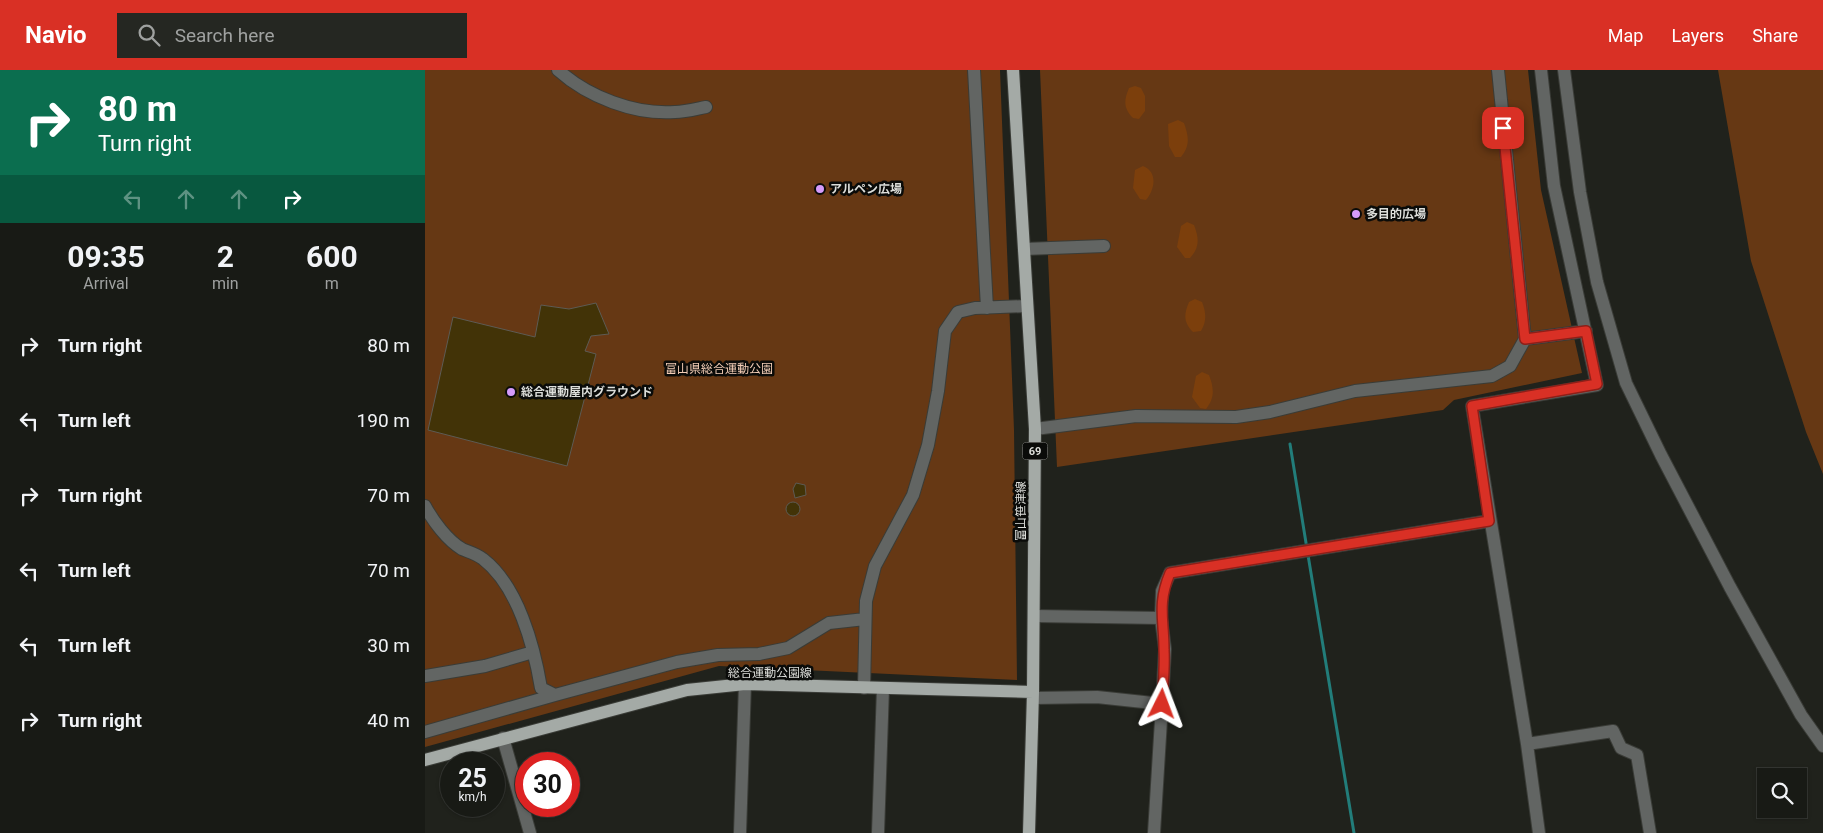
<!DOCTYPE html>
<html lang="en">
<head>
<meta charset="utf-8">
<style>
  body { margin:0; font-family:Roboto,"Noto Sans JP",sans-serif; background:#252722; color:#f1f3f6; height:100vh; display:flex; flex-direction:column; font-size:19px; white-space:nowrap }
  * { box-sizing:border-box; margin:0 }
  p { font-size:16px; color:#9fa1a0 }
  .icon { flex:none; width:28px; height:28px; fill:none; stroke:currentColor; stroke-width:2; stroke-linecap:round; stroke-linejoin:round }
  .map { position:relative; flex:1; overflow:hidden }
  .sheet { display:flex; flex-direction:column; background:#181a15; width:425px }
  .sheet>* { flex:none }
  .top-card { background:#0b6e4f; color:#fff; overflow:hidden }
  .buttons { position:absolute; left:1332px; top:698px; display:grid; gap:10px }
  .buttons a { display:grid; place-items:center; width:50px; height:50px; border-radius:0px; background:#181a15; box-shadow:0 1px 4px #0004,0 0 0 1px #363834; font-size:25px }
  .speed { position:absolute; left:15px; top:682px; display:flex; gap:10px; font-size:25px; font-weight:700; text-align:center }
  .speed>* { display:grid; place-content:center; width:65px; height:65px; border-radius:50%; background:#181a15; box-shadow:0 1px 4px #0004,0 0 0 1px #363834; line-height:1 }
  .speed small { font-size:12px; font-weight:400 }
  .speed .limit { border:8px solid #d22; background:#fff; color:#111 }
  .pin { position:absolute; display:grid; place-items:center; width:42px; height:42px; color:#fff; margin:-21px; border-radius:10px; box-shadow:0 2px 8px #0006 }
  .me { position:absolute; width:55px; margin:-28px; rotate:3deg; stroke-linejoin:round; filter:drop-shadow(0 0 4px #0008) }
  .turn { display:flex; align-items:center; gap:18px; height:105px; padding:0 15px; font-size:22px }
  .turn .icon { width:65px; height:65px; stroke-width:2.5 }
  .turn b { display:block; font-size:35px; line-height:42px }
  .lanes { display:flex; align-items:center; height:48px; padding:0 15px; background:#0003; justify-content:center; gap:25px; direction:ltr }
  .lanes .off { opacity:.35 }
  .eta { display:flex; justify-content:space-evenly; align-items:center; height:85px; text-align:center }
  .eta b { font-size:30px; font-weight:700; line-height:35px }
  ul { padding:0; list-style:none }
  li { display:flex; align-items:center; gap:15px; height:75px; padding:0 15px }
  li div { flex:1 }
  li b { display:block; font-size:19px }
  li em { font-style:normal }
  header { display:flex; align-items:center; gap:30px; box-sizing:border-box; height:70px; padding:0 25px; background:#d93025; color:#fff }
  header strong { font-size:24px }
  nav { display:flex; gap:28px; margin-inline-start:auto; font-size:18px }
  .search { width:350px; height:45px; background:#252722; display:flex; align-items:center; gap:12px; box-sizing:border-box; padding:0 18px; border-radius:0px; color:#9fa1a0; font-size:19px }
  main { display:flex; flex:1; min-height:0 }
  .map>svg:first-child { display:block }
  .green { fill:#663814 }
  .forest { fill:#7c3f0c }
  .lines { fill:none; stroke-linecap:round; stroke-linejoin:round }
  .stream { stroke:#227d7a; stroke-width:3 }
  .building { fill:#423307; stroke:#5d5b54 }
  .minor-casing { stroke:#3a3c37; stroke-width:14 }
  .major-casing { stroke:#3a3c37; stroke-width:14 }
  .minor { stroke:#626563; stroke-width:12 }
  .major { stroke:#a4aaa6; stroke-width:12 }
  .route-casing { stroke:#8d1f18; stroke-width:12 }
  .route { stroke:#d93025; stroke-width:9 }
  .poi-dot { fill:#d59bfa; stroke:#0a0b09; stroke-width:2 }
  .labels { text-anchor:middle; stroke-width:5; stroke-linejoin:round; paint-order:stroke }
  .shield { fill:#0a0b09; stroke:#9e9f9b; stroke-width:1 }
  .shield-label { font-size:11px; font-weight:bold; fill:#dddeda }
  .poi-label { font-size:12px; font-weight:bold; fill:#dddeda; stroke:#0a0b09; text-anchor:start }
  .park-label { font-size:12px; fill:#f3cdb6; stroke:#0a0b09 }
  .street-label { font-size:12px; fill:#dddeda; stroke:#0a0b09 }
</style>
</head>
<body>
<header>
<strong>Navio</strong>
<div class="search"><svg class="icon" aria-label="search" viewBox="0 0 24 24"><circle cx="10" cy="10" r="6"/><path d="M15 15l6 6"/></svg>Search here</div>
<nav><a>Map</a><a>Layers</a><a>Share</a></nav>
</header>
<main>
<section class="sheet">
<div class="top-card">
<div class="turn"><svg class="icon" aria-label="right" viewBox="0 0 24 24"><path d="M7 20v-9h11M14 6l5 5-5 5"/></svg><div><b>80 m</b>Turn right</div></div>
<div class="lanes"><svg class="icon off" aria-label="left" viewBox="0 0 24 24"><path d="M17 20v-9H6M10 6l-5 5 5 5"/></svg><svg class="icon off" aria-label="ahead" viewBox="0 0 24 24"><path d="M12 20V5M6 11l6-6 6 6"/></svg><svg class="icon off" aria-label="ahead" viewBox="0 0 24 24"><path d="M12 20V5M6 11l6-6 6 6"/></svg><svg class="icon" aria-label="right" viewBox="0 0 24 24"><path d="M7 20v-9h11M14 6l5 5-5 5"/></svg></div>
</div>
<div class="eta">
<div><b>09:35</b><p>Arrival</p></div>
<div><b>2</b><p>min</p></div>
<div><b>600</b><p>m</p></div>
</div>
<ul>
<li><svg class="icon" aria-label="right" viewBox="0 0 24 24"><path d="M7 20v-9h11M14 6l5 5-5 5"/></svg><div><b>Turn right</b></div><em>80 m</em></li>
<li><svg class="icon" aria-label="left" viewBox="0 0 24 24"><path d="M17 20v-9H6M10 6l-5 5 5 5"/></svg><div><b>Turn left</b></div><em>190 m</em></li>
<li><svg class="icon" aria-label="right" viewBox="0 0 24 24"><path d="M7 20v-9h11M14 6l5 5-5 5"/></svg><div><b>Turn right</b></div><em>70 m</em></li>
<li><svg class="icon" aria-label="left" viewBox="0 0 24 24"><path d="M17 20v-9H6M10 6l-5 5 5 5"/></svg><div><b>Turn left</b></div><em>70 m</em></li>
<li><svg class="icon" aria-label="left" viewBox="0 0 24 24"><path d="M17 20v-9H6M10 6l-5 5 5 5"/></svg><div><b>Turn left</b></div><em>30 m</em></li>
<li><svg class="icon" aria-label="right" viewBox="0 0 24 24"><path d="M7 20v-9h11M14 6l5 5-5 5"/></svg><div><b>Turn right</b></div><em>40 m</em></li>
</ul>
</section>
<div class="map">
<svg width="1398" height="763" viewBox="0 0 1398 763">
  <rect width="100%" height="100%" fill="#20221c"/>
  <path class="green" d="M0,0H575L589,360L592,610L294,596L0,677Z
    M615,0H1103L1116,120L1157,303L1029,330L1018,340L632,397Z
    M1293,0H1398V404L1381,362L1326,191Z"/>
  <path class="forest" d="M710,16L716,18L720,26V41L714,49L708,48C698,38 699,30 704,18Z
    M753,50L759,53C764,67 765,76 756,87H750L744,76L743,54Z
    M718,96C733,102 730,119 721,130L715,129L708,118L710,100Z
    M762,152L769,155C774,168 775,177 765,188H760L752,177L756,156Z
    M770,229L777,232C781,242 782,251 776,261L768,262C758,252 759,244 764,232Z
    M777,302L784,305C789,318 790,328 781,339L775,338L767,327L771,306Z"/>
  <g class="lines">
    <path class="stream" d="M865,374L882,479
      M883,485L929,763"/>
  </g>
  <path class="building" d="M171,233L184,264L166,266L160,281L171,284L142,396L3,360L28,247L110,267L116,235L144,239Z
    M371,413L380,415L381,425L370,428L368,419Z
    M361 439a7 7 0 1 1 14 0a7 7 0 1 1-14 0Z"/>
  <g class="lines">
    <defs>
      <path id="minor" d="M133,0C163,27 210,45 250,42C260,42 271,39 281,37
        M549,0L562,238
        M1139,0L1155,122L1172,212L1201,313L1236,385L1305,517L1376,645L1398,676
        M599,179L679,176
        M1100,269L1161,261
        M610,359L711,346L811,347L845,342L930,321L1067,306L1085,296L1100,269L1073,0
        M0,436C8,451 22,470 37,479C44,482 52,484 58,489C93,516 109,576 116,618L130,625L252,592L293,585L334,584L363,578L404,553L440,549
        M609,546L736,548L737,521L745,503L1064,451
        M0,606L60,596L108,582
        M439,618L441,531L450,496L488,425L503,375L513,321L520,261L533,242L550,238L602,236
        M608,628L672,627L737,634L740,579L736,548
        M0,662L130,625
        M78,668L105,763
        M1102,674L1188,661L1196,678L1212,685L1225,763
        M315,763L320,614
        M453,763L458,618
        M729,763L737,634
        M1114,763L1102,674L1047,336L1172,315L1129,116L1116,0"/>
      <path id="major" d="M588,0L610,359L608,622L604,763
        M0,690L262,620L320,614L608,622"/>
    </defs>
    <use href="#minor" class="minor-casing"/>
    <use href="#major" class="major-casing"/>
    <use href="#minor" class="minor"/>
    <use href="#major" class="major"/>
  </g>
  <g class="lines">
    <defs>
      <path id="route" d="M737,634C738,616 740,598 739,580C739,549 732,534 745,503L1064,451L1047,336L1172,314L1161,261L1100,269L1078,58"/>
    </defs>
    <use href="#route" class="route-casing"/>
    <use href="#route" class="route"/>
  </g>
  <g class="poi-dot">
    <circle cx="395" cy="119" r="5"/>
    <circle cx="931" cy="144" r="5"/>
    <circle cx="86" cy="322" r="5"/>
  </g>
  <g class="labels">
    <rect class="shield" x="597.5" y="372.5" width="25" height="17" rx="4"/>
    <g class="shield-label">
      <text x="610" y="385">69</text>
    </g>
    <g class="poi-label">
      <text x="405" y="123">アルペン広場</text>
      <text x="941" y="148">多目的広場</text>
      <text x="96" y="326">総合運動屋内グラウンド</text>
    </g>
    <g class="park-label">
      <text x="294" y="303">富山県総合運動公園</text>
    </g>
    <g class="street-label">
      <text transform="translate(596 441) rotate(-90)" y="4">富山笹津線</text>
      <text x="345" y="607">総合運動公園線</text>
    </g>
  </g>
</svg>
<div class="buttons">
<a><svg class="icon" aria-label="search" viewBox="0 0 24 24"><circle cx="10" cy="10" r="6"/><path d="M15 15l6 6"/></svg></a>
</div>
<div class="speed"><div>25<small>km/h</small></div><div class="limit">30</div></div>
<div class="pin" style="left:1078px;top:58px;background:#d93025"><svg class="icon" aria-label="arrive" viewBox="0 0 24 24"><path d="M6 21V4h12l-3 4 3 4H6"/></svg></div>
<svg class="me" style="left:737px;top:634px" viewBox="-20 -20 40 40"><path d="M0-17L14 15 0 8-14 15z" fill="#d93025" stroke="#fff" stroke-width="4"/></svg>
</div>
</main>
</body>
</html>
